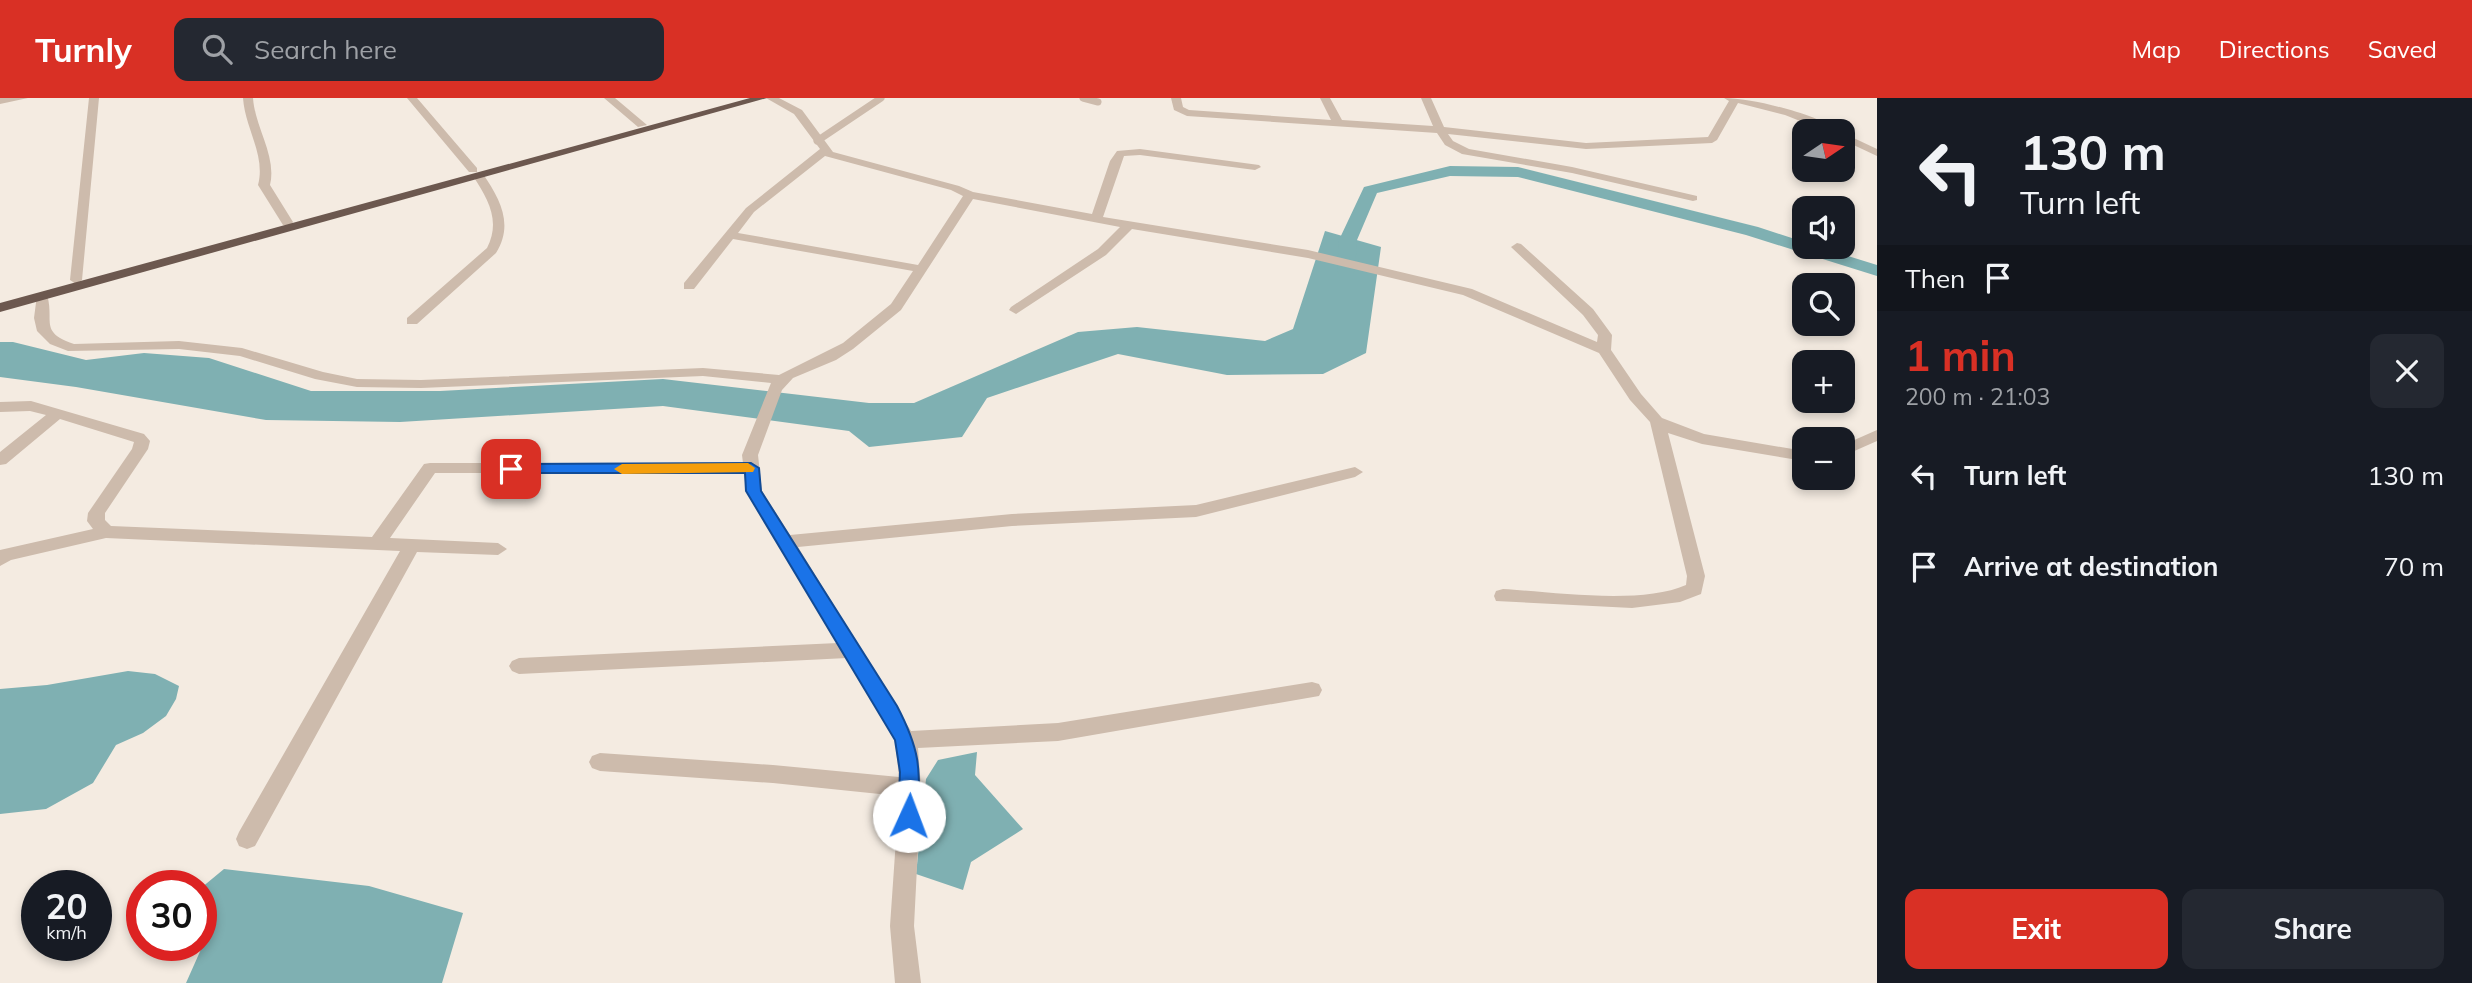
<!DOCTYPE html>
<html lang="en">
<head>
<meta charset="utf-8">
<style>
  body { margin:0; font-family:Mulish,sans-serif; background:#242831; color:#f1f3f6; height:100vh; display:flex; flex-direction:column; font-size:26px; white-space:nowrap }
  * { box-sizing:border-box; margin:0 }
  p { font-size:23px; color:#9ea1a6 }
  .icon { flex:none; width:38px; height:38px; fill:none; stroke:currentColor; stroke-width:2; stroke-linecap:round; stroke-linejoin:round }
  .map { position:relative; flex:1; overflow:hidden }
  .drawer { display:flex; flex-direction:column; background:#171b24; width:595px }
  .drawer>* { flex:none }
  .guide { background:#171b24; color:#f1f3f6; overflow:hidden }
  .needle { width:46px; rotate:77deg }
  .tools { position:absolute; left:1792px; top:21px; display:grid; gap:14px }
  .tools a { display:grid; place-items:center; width:63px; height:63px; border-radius:14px; background:#171b24; box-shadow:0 4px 10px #0003; font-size:35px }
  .speed { position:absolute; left:21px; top:772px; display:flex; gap:14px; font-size:35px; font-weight:700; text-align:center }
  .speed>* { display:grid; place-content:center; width:91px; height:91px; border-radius:50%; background:#171b24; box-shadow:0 4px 10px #0003; line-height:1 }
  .speed small { font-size:18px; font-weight:400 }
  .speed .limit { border:10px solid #d22; background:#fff; color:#111 }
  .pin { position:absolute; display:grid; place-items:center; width:60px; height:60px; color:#fff; margin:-30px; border-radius:14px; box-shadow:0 4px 10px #0006 }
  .me { position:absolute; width:77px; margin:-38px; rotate:2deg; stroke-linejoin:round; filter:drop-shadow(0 0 5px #0008) }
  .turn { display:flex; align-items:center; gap:24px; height:147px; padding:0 28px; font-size:32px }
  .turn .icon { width:91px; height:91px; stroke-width:2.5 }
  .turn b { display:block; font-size:49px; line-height:60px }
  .then { display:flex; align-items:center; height:66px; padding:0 28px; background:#0003; gap:14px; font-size:26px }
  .round { display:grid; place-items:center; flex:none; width:74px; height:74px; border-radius:14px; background:#242831 }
  .head { display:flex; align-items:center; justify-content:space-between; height:119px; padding:0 28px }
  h1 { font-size:42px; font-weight:700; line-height:52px; color:#d93025 }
  .action { display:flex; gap:14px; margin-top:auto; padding:14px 28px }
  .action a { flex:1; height:80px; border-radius:14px; background:#d93025; color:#fff; font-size:28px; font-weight:700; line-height:80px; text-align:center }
  .action a+a { background:#242831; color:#f1f3f6 }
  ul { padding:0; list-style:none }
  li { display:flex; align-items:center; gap:21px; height:91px; padding:0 28px }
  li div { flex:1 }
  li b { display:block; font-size:26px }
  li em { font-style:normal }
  header { display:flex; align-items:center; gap:42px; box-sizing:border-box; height:98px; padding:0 35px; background:#d93025; color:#fff }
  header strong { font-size:33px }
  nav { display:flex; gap:38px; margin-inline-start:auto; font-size:24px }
  .search { width:490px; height:63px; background:#242831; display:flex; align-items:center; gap:18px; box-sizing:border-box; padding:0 24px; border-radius:14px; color:#9ea1a6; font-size:26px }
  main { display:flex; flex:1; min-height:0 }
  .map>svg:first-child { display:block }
  .water { fill:#7fb0b2 }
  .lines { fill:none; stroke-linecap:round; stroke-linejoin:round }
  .canal { fill:#7fb0b2; fill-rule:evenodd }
  .service { stroke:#cdbbac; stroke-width:7 }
  .minor { fill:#cdbbac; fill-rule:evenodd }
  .trunk { fill:#6c584f; fill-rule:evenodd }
  .route { fill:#1a73e8; stroke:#114b97; stroke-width:2 }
  .slow { fill:#f59e0b }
</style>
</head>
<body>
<header>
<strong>Turnly</strong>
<div class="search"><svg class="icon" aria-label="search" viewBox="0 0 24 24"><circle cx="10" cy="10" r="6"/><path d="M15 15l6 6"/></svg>Search here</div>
<nav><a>Map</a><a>Directions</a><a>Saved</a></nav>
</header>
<main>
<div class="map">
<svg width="1877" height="885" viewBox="0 0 1877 885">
  <rect width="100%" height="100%" fill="#f4ebe1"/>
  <path class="water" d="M1325,133L1381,149L1366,255L1323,276L1227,277L1118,256L987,300L962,339L869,349L849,333L663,308L400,324L266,322L76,289L0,279V244H13L86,262L144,255L209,260L311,293H440L663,281L869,305H914L1078,234L1137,229L1265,243L1293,231Z
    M128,573L155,576L179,588L176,601L166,618L143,635L116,647L93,685L46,711L0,716V591L47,587Z
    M977,654L975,677L1023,731L971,764L963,792L916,776L926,681L938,662Z
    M224,771L369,788L463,815L442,885H186L214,822L201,807V790Z"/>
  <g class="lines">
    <path class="canal" d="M1450,68L1518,69L1758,129L1804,144V149H1819L1877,167V178L1746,137L1518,79L1450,78L1377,95L1357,142L1355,173L1352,177H1340L1337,173L1339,142L1364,89Z"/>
    <path class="service" d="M1083,0L1098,4
      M817,43L881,0"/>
    <path class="minor" d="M0,0H28L0,6Z
      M89,0H99L82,182L76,186L70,182Z
      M243,0H253C255,30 277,58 270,87L293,124L291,127H283L258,87C266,58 245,30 243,0Z
      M407,0H417L477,70V74H469Z
      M604,0H615L647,27L638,29Z
      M766,0H779L802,12L833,54L959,88L973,94L1092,116L1110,63L1117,53L1140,51L1259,67L1261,69L1255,72L1140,57L1124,58L1103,119L1308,152L1472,191L1597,244L1598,237L1583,217L1511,149L1517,145L1521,146L1593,211L1612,237L1611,252L1641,296L1662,320L1704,336L1804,353V363L1702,346L1668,335L1705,478L1701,496L1680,504L1632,510L1496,503L1494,498L1496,493L1503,491C1552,494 1642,507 1686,487L1687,478L1650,324L1630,302L1599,255L1463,197L1308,160L1132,131L1106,157L1016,216L1009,212L1011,209L1098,151L1120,129L973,101L901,212L853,251L836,262L793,280L782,292L758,357L762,393L790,437L1012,416L1196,407L1355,369L1363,374L1355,379L1196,419L1012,428L798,449L911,633L1058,625L1312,584L1319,586L1322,592L1319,598L1058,643L918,650L921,690L914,828L921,885H895L890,828L899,698L773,685L600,673L592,670L589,664L592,658L600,655L773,667L899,679L895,642L847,560L519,576L512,573L509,568L512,563L519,560L838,545L746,393L744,375H435L390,440L498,445L507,451L498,457L417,454L255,748L247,751L239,748L236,741L239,734L400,453L106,440L11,462L0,468V452L93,431L87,423L88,415L132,351L134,344L60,321L6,366L0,367V354L46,317L30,313L0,314V304L31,303L144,336L150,343L148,351L105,415V422L111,428L372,439L424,366L430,365H743L742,357L771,285L703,278L421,290L357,289L315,281L240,258L179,251L68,253L50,246L37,233L34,220L37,197H47C55,222 38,234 74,246L179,243L242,250L323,274L357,281L421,282L703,270L779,277L843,245L891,206L913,173L733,141L694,191H684V185L746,110L820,51L794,16ZM825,58L951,92L963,98L918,167L738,135L754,114Z
      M1171,0H1181L1183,9L1189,12L1331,22L1320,0H1330L1342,22L1433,28L1421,0H1431L1444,29L1586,45L1708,39L1729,3L1724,0C1752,0 1817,16 1839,33H1825L1785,17L1738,5L1717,42L1712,45L1586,51L1448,36L1453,43L1469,51L1572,69L1697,98V102L1693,103L1572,75L1462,56L1445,47L1437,35L1187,18L1174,12Z
      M1843,35L1877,51V58L1843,42Z
      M479,75L483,76C500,101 514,126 496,155L417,226H407V220L487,150C501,123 488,101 473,78Z
      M1877,332V343L1843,358V347Z"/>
    <path class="trunk" d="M750,0H767L0,214V205Z"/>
  </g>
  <path class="route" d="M751,365L759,370L761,393L897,608C920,652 920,668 919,718L916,724L909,726L901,724L898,718L900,674L895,642L746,393L745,375H511L504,371L511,366Z"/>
  <path class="slow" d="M748,365L755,370L753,374L622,376L614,371L622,366Z"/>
</svg>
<div class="tools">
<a><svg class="needle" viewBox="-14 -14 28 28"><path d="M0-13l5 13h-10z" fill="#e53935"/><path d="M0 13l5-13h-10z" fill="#9ea1a6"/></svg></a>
<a><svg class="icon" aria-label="sound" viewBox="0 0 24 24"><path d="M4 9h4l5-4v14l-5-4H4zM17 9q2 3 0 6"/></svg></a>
<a><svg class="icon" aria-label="search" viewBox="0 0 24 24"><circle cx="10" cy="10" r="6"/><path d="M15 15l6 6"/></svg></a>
<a>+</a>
<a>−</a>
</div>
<div class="speed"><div>20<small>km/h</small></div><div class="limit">30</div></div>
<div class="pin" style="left:511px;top:371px;background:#d93025"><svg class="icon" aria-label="arrive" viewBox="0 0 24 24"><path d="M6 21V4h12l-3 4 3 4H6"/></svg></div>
<svg class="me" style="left:909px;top:718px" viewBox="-20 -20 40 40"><circle r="19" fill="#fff"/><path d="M0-13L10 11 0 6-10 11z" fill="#1a73e8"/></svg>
</div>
<section class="drawer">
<div class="guide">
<div class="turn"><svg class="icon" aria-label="left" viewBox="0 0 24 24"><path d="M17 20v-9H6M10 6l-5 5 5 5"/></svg><div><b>130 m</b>Turn left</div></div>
<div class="then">Then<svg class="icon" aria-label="arrive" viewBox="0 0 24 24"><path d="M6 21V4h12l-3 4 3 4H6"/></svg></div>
</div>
<div class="head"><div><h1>1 min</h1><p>200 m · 21:03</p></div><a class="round"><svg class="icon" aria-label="close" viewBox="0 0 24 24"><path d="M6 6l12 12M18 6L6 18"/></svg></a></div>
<ul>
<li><svg class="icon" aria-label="left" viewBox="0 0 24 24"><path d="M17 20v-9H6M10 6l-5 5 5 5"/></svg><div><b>Turn left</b></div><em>130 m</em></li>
<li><svg class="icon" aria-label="arrive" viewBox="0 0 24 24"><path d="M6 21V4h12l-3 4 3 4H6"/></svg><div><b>Arrive at destination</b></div><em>70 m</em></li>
</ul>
<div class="action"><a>Exit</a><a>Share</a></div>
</section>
</main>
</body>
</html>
